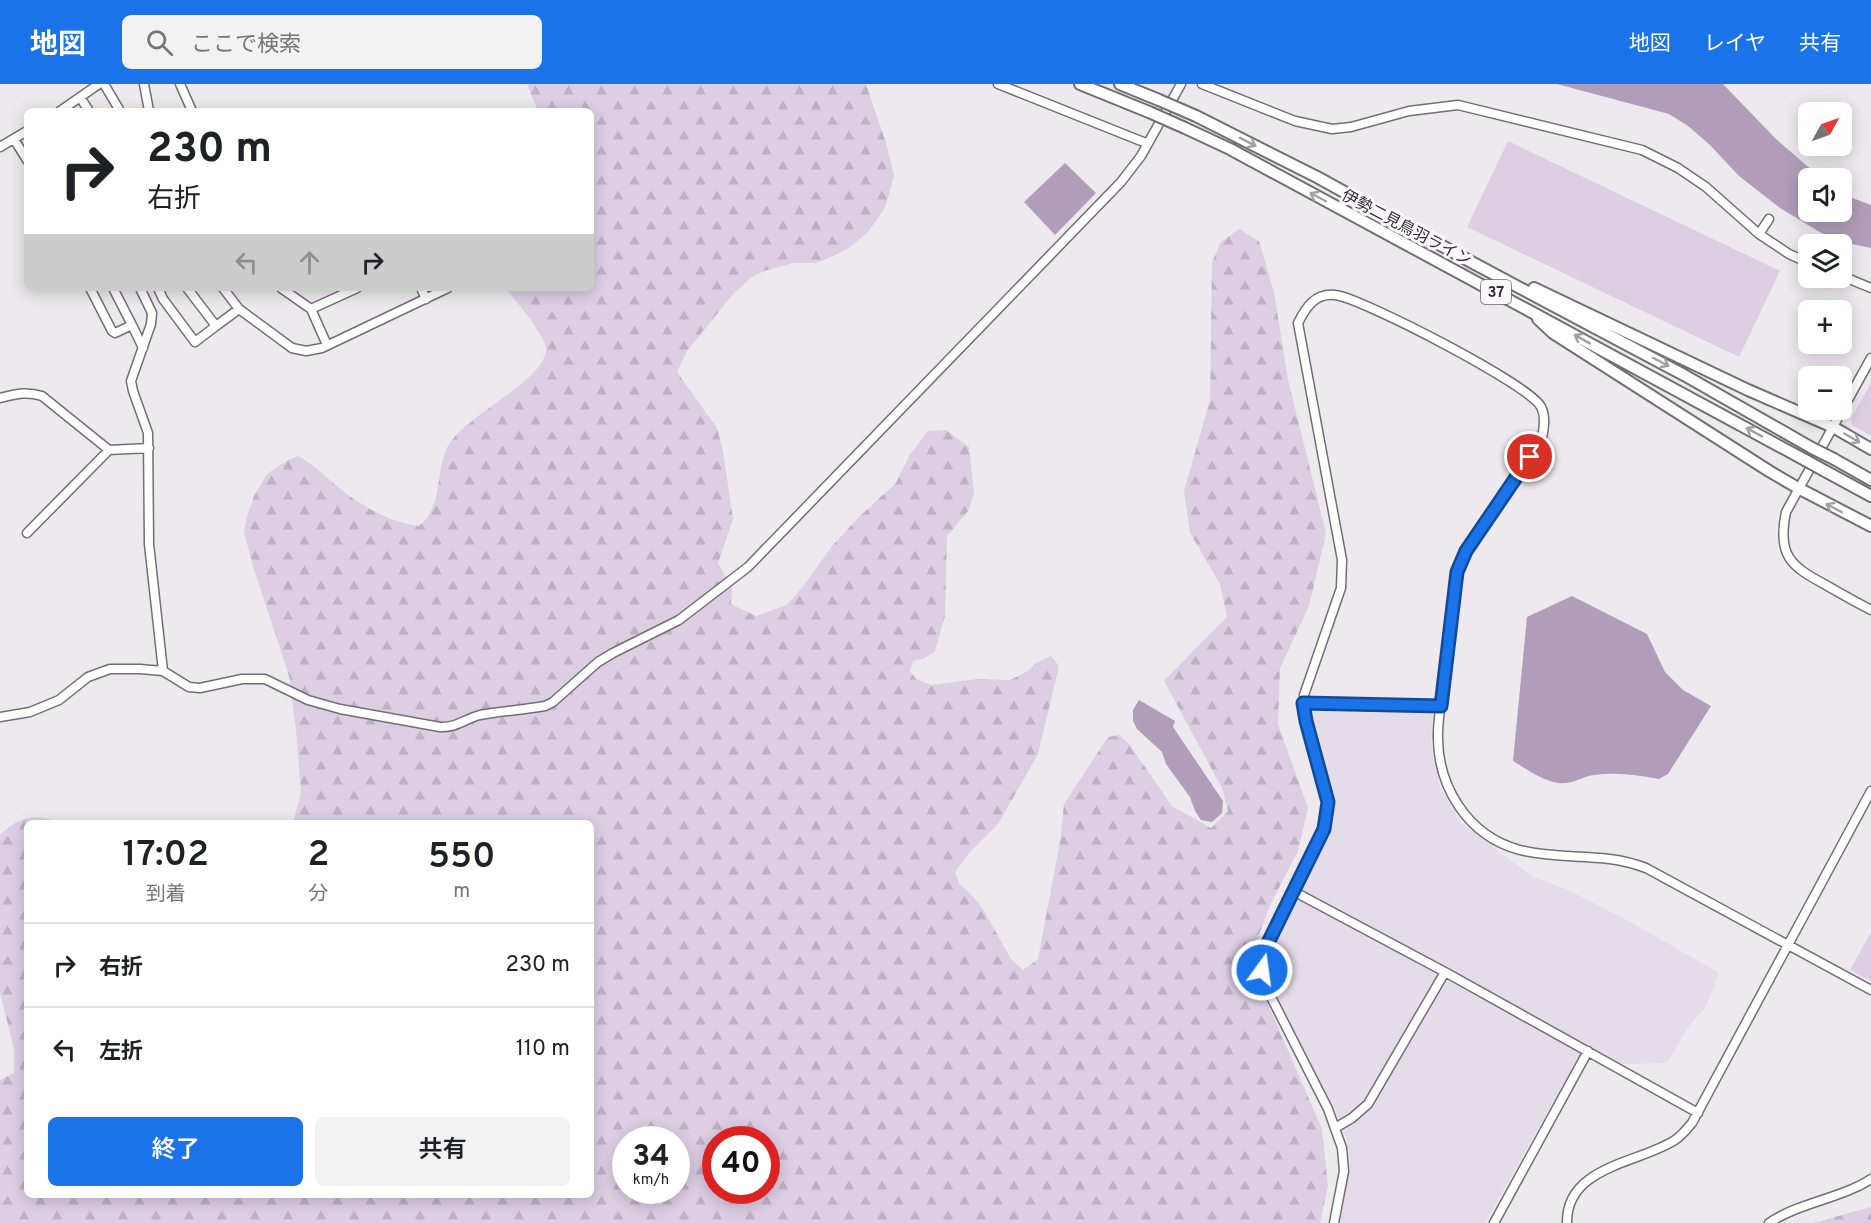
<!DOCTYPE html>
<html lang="ja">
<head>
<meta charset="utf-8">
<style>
  body { margin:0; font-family:Overpass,"Noto Sans JP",sans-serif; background:#f2f2f2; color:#202124; height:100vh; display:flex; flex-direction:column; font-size:22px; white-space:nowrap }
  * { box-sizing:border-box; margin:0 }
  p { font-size:20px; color:#757577 }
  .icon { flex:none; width:33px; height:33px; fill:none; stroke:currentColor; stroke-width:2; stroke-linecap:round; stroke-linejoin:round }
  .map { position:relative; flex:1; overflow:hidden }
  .sheet { position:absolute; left:24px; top:736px; width:570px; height:378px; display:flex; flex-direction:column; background:#fff; border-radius:9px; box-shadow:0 3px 15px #0003 }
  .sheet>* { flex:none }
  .banner { position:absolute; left:24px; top:24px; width:570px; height:183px; border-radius:9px; box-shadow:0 3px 15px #0003; background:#fff; color:#202124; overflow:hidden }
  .needle { width:39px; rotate:50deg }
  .buttons { position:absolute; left:1798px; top:18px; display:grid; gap:12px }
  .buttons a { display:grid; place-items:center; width:54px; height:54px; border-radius:9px; background:#fff; box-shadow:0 3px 15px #0003; font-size:30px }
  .speed { position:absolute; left:612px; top:1042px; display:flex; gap:12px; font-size:30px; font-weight:700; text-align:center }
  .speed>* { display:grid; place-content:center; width:78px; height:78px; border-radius:50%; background:#fff; box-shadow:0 3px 15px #0003; line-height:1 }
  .speed small { font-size:15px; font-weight:400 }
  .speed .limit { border:9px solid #d22; background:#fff; color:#111 }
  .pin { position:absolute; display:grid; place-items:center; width:51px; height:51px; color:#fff; margin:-26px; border:3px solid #fff; border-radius:50%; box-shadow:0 2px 6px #0007 }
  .me { position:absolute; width:66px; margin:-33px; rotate:14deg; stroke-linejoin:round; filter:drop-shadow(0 0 4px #0008) }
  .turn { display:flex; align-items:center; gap:21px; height:126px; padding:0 24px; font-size:27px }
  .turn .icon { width:78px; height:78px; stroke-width:2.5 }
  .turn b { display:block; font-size:42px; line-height:51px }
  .lanes { display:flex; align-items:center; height:57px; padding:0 24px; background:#0003; justify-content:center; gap:30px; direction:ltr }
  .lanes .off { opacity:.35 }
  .eta { display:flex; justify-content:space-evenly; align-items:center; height:102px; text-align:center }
  .eta b { font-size:36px; font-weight:600; line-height:42px }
  .action { display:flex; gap:12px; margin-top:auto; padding:12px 24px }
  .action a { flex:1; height:69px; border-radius:9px; background:#1a73e8; color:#fff; font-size:24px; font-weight:600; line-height:69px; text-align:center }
  .action a+a { background:#f2f2f2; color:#202124 }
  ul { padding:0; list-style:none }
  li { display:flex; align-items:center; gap:18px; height:84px; padding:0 24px; border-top:2px solid #e0e0e0 }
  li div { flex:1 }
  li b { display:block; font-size:22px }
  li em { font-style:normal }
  header { display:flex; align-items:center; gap:36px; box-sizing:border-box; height:84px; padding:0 30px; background:#1a73e8; color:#fff }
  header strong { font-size:28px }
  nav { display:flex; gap:33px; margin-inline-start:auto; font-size:21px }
  .search { width:420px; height:54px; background:#f2f2f2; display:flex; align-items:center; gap:15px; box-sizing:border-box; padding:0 21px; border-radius:9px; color:#757577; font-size:22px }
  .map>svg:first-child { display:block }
  .built { fill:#e5dce9 }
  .green { fill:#ddcee4 }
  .forest { fill:url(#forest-firs); fill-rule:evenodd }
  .water { fill:#b19dba }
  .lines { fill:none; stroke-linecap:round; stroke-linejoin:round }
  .minor-casing { stroke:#726e73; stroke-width:11 }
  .major-casing { stroke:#726e73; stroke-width:14 }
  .minor { stroke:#fff; stroke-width:8 }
  .major { stroke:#fff; stroke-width:10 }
  .major-bridge-casing { stroke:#726e73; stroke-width:14; stroke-linecap:butt }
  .major-bridge { stroke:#fff; stroke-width:10 }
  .oneway { stroke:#a1a0a2 }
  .route-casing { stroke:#114b97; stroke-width:15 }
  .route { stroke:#1a73e8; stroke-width:10 }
  .labels { text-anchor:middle; stroke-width:6; stroke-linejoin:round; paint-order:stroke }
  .shield { fill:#fbf7fc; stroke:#6c6a6d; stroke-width:1.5 }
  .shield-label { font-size:15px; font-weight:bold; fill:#2f2d30 }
  .street-label { font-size:16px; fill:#2f2d30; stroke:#fbf7fc }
</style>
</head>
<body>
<header>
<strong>地図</strong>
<div class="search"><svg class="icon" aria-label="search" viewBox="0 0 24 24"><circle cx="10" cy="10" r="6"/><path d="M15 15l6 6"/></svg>ここで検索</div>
<nav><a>地図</a><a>レイヤ</a><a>共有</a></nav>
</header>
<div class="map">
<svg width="1871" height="1139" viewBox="0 0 1871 1139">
  <defs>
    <pattern id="forest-firs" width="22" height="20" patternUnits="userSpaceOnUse" patternTransform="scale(1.5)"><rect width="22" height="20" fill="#ddcee4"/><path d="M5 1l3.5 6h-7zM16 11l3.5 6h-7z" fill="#beb1c4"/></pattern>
  </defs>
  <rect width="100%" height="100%" fill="#ede9ef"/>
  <path class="built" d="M1309,621L1433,627L1431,658L1440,703L1461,739L1533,793L1566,805L1627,836L1719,889L1705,924L1688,943L1667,979L1621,980L1585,961L1485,1139H1338L1350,1078L1347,1056L1336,1027L1273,911L1268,894L1270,858L1327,751L1333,725L1330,705L1314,659Z"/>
  <path class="green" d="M1508,57L1780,187L1739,273L1467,143Z
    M1871,299V352L1852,341L1851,335Z
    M1871,848V897L1850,886Z"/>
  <path class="forest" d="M527,0H866L887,62L894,92L885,124L868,148L849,164L829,174L816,179H793L764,187L752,193L734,209L687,267L677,288L717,344L723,367L733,435L718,479L732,504L731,520L756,532L787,521L805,500L832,462L861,431L896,399L909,372L928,347L946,346L969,363L974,408L969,426L947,452L945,532L935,567L925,574L913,577L910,587L916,595L931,601L977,595L1010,596L1026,588L1036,579L1051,572L1059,582L1038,670L998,740L969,769L955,788L960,801L970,809L983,825L1011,875L1023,886L1038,875L1060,758L1064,720L1108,653L1119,651L1129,660L1172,722L1211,744L1228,727L1222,704L1164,597L1227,533L1220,500L1190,449L1184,407L1210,316L1212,178L1221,158L1239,145L1259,157L1274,208L1288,296L1326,449L1309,522L1280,584L1278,640L1308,724L1298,767L1271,819L1258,853L1254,888L1322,1045L1328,1102L1320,1139H0V996L14,989V965L0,909V751C20,731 36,730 62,739L27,740V1112H591V740L293,739L301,708L296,646L289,592L253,482L244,448L247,432L254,412L267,390L288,376L298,372C314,381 325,392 339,404C363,423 389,438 419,442C443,423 435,392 446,366C460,332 548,297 546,264C546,252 514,214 505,204H591V27H538ZM626,1056H676V1107H626ZM716,1056H766V1107H716Z
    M1871,1123V1139H1813Z"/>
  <path class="water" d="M1557,0H1723L1776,55L1821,94H1809V128H1842V110L1871,121V164L1833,156L1780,124L1739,92L1710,61L1688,42L1669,30Z
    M1065,79L1096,109L1055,151L1024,118Z
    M1572,512L1647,550L1665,588L1683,606L1711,622L1668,690L1659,695C1637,691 1616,688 1594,691C1581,693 1572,701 1558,699C1541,696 1528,686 1513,677L1527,533Z
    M1139,616L1175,637L1173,643L1223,717L1222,729L1212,738L1201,736L1195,727L1190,713L1166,680L1162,668L1137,645L1133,637V626Z"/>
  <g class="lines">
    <defs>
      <path id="minor" d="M104,0L120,27
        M144,0L149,27
        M180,0L192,27
        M998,0L1146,59
        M1202,0L1295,37L1332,45L1351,43L1409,27L1458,21L1642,66L1678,84L1706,103L1759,150L1789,170L1809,179
        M80,13L89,27
        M60,27L99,0
        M14,55L27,76
        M0,63L27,47
        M1759,150L1769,135
        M1842,192L1871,204
        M90,204L112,247L115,249L132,241L143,264
        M113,204L132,241
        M140,204L152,229L151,240L131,297L133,307L148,349L149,460L163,587
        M158,204L163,215L195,258L216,242
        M187,204L216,242L239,225
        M223,204L239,225L292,264L306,267L322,264L448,204
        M281,204L311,225
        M421,204L426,215
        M327,261L311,225L357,204
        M1871,274L1786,428C1777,471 1790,482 1826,501C1841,510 1856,518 1871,526
        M0,314C16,310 26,307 42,312L109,366L149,364
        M27,449L109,366
        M1303,619L1441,622
        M0,633L30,628L59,616L88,593L110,585H140L163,587L189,603L200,604L242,595H265L308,616L340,625L440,643C456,644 465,635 480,631C501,627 523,626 545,622L553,618L598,578L613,569L679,536L748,483L1121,98L1141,72L1181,0
        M1293,807L1445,888L1698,1029
        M1335,1044L1352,1034L1368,1020L1445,888
        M1334,1139L1344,1087L1342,1064L1328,1025L1271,913L1261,886L1264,867L1324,745L1328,718L1306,637L1304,611L1341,504L1342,476L1298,239C1306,223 1315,209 1335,211C1360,213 1532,302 1541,323C1546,332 1544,344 1542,354L1466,467L1457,488C1453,521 1448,554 1445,588C1442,608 1439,628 1438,647C1436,701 1467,752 1520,766C1562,777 1602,767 1646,784L1871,906
        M1494,1139L1588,967
        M1567,1139C1566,1082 1640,1079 1675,1056C1681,1052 1687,1045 1692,1039L1871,707
        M1769,1139C1800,1118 1840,1115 1871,1095"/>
      <path id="major" d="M1080,0L1149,28
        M1120,0L1159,16
        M1196,32L1317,93L1475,180L1684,291L1812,364
        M1185,44L1230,65L1805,376
        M1534,204L1748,306L1833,343L1871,365
        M1538,235L1553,249L1769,387L1798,404L1871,442
        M1834,375L1871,396
        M1825,387L1871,412"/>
    </defs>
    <use href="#minor" class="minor-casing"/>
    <use href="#major" class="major-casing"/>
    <use href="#minor" class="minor"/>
    <use href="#major" class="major"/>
    <defs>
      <path id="major-bridge" d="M1159,16L1196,32
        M1149,28L1185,44
        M1812,364L1834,375
        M1805,376L1825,387"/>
    </defs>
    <use href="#major-bridge" class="major-bridge-casing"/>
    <use href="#major-bridge" class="major-bridge"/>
  </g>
  <defs><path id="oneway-shaft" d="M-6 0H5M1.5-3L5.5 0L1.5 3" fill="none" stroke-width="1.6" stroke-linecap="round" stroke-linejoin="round" transform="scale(1.5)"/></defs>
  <g class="oneway">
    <use href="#oneway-shaft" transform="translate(1248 58) rotate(27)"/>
    <use href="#oneway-shaft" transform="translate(1318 113) rotate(-152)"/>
    <use href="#oneway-shaft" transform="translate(1582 255) rotate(-151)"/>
    <use href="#oneway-shaft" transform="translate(1661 278) rotate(28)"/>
    <use href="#oneway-shaft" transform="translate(1754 348) rotate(-151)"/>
    <use href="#oneway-shaft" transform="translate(1852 354) rotate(30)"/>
    <use href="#oneway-shaft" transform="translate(1834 424) rotate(-152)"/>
  </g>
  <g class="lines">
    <defs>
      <path id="route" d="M1262,886L1264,867L1324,745L1328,718L1306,637L1303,619L1441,622L1457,488L1466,467L1530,373"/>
    </defs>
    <use href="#route" class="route-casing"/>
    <use href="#route" class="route"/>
  </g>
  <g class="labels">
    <rect class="shield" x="1481" y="196" width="30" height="24" rx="4.5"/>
    <g class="shield-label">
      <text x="1496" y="213">37</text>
    </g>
    <g class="street-label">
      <text transform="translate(1407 143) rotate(28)" y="6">伊勢二見鳥羽ライン</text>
    </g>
  </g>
</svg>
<div class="buttons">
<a><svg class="needle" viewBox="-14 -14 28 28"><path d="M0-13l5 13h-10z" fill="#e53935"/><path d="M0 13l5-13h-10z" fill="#757577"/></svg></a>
<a><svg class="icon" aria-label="sound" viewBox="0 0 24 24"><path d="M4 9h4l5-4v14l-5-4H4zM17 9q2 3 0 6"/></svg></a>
<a><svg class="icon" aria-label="layers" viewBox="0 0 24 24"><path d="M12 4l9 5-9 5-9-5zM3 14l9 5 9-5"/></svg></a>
<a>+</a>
<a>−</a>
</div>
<div class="speed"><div>34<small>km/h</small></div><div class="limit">40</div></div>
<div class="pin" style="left:1530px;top:373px;background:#d93025"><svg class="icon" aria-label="arrive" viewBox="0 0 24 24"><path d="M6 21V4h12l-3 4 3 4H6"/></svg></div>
<svg class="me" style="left:1262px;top:886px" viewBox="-20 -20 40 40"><circle r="17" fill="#1a73e8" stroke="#fff" stroke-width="3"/><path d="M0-11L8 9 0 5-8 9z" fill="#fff"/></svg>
<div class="banner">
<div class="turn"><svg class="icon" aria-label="right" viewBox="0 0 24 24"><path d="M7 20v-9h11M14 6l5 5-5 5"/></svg><div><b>230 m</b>右折</div></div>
<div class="lanes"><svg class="icon off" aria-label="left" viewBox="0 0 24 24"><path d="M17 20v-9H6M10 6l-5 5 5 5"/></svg><svg class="icon off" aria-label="ahead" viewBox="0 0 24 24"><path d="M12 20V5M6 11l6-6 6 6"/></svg><svg class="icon" aria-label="right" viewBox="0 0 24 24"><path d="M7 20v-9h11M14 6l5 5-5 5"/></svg></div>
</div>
<section class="sheet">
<div class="eta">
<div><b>17:02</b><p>到着</p></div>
<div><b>2</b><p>分</p></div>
<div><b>550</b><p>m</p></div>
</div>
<ul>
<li><svg class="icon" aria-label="right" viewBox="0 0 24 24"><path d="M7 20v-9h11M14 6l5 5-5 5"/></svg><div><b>右折</b></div><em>230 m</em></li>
<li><svg class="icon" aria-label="left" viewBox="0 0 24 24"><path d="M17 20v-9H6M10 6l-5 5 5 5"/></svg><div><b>左折</b></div><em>110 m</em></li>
</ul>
<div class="action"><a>終了</a><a>共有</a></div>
</section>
</div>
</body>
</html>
